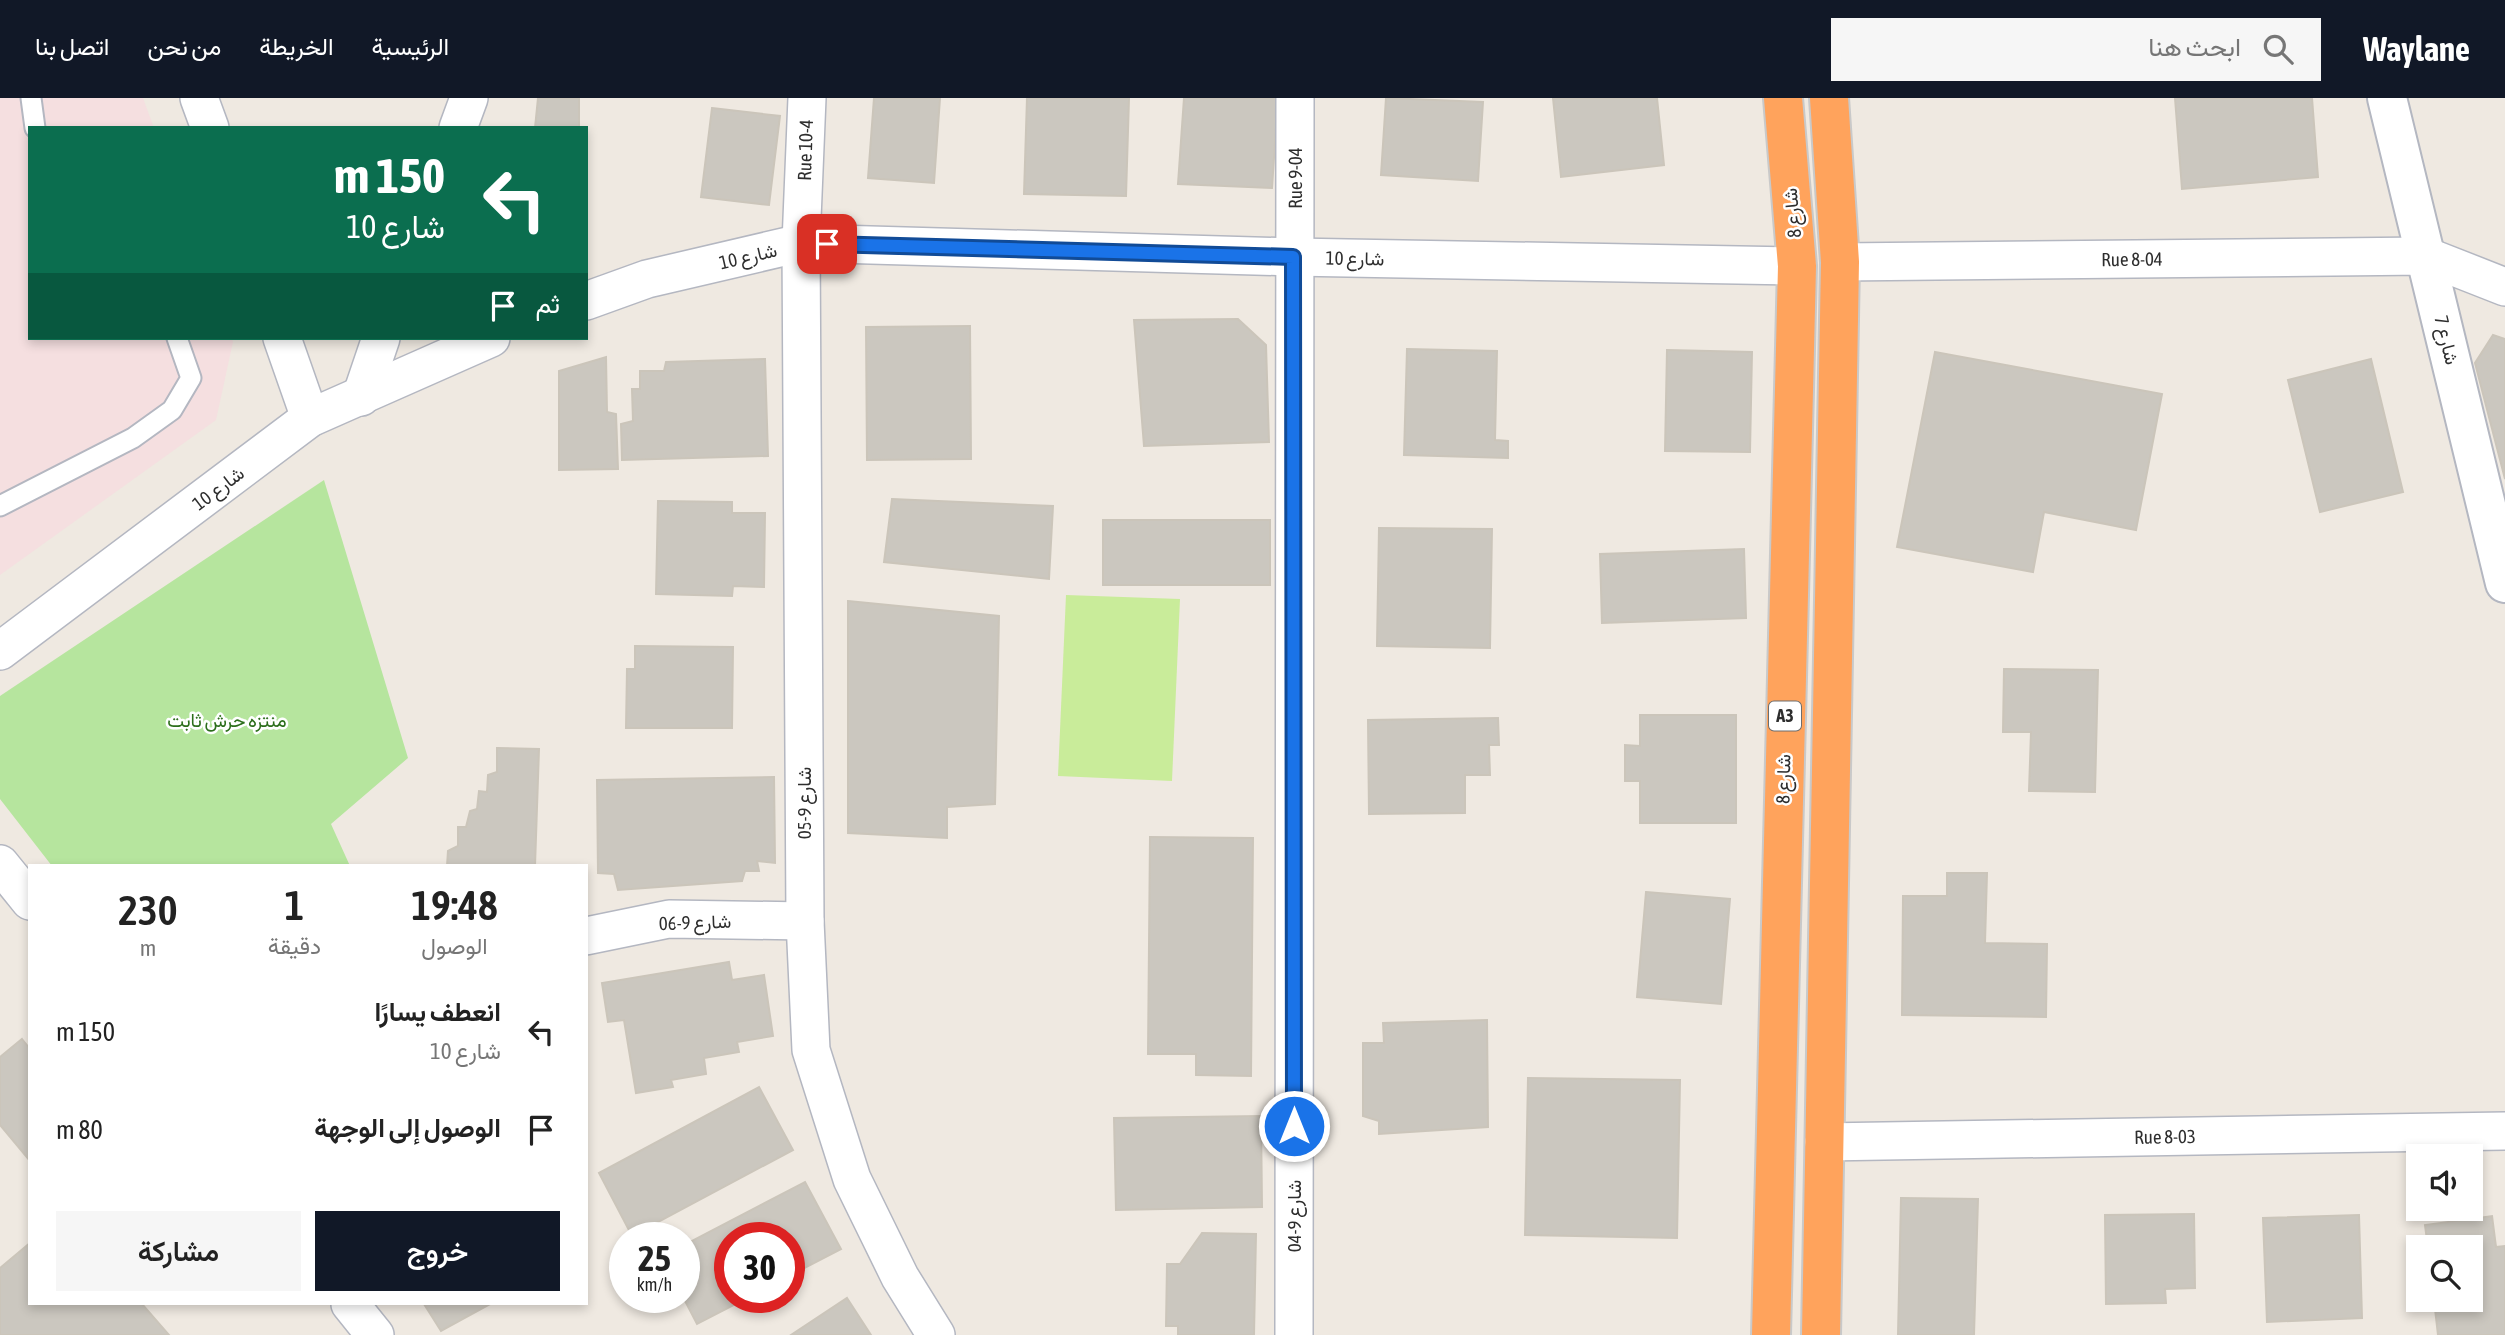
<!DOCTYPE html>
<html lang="ar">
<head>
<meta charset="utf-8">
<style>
  body { margin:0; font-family:"Asap Condensed",Vazirmatn,sans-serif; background:#f6f6f6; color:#222; direction:rtl; height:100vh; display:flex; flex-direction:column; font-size:26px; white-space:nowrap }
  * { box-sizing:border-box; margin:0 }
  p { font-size:23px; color:#767676 }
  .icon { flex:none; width:38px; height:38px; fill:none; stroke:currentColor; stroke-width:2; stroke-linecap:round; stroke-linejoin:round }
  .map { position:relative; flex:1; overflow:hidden; direction:ltr }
  .drawer { position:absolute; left:28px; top:766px; width:560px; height:441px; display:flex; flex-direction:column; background:#fff; border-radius:0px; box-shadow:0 4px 10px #0003; direction:rtl }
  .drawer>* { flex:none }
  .top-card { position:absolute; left:28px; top:28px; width:560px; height:214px; border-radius:0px; box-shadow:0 4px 10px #0003; direction:rtl; background:#0b6e4f; color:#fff; overflow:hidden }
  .tools { position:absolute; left:2406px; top:1046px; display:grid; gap:14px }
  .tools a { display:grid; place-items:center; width:77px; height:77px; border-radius:0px; background:#fff; box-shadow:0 4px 10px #0003; font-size:35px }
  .speed { position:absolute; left:609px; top:1124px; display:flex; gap:14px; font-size:35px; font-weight:700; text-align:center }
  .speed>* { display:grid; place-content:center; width:91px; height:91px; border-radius:50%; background:#fff; box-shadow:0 4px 10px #0003; line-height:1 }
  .speed small { font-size:18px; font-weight:400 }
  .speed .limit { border:10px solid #d22; background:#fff; color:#111 }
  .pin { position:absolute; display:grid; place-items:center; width:60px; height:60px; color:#fff; margin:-30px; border-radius:14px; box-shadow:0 4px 10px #0006 }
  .me { position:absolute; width:77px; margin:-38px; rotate:0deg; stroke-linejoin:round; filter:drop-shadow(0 0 5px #0008) }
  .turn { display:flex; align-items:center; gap:24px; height:147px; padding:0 28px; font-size:32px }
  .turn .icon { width:91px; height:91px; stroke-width:2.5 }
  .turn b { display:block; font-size:49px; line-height:60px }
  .then { display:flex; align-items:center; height:66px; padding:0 28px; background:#0003; gap:14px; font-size:26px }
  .eta { display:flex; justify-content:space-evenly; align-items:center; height:119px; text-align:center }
  .eta b { font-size:42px; font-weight:600; line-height:49px }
  .button { display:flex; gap:14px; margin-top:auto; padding:14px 28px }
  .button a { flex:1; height:80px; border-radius:0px; background:#111827; color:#fff; font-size:28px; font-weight:600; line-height:80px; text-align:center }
  .button a+a { background:#f6f6f6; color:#222 }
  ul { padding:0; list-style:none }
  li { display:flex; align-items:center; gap:21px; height:98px; padding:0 28px }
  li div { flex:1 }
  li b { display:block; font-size:26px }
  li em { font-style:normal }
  header { display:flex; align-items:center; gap:42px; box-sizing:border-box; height:98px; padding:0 35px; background:#111827; color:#fff }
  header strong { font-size:33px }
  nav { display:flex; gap:38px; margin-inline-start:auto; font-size:24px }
  .search { width:490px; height:63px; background:#f6f6f6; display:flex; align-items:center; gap:18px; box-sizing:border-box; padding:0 24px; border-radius:0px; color:#767676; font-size:26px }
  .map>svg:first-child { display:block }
  .medical { fill:#f5dfe0 }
  .green { fill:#b6e59e }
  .pitch { fill:#c9ec9a }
  .building { fill:#cbc7bf; stroke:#cbc5ba; stroke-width:2 }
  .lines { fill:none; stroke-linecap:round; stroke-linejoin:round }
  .lane-casing { stroke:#b4b7c1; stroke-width:23 }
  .street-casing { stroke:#b4b7c1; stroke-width:40 }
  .secondary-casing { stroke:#b4b7c1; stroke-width:42 }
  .highway-casing { stroke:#c9c9c9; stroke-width:42 }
  .lane { stroke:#fff; stroke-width:19 }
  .street { stroke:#fff; stroke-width:37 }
  .secondary { stroke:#fff; stroke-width:38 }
  .highway { stroke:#ffa35c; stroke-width:38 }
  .route-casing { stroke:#114b97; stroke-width:18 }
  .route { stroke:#1a73e8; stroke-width:12 }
  .labels { text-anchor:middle; stroke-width:5; stroke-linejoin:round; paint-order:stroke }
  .shield { fill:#fff; stroke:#6d6d6d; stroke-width:2 }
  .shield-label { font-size:18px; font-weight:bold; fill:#2e2e2e }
  .street-label { font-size:19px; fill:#2e2e2e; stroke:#fff }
  .park-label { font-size:19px; fill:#2c6e1b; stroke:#fff }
</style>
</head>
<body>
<header>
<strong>Waylane</strong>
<div class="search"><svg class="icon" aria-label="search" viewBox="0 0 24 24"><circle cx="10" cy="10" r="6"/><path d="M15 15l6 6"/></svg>ابحث هنا</div>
<nav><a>الرئيسية</a><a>الخريطة</a><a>من نحن</a><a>اتصل بنا</a></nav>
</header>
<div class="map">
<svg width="2505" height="1237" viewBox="0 0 2505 1237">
  <rect width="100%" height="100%" fill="#efe9e1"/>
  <path class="medical" d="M0,0H143L154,30H30V240H232L233,244L216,322L0,477Z"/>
  <path class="green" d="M324,382L408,660L331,726L350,768H52L0,701V598Z"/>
  <path class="pitch" d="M1066,497L1180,501L1172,683L1058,678Z"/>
  <path class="building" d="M538,0H579V30H535Z
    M874,0H940L934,85L868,80Z
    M1027,0H1129L1126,98L1024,96Z
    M1184,0H1278L1272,90L1178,86Z
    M1386,0L1483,4L1478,83L1381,77Z
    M1553,0H1657L1664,67L1561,79Z
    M2175,0H2312L2318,79L2182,91Z
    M712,10L780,18L769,107L701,99Z
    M1238,221L1266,247L1269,344L1144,348L1134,222Z
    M970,228L971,361L867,362L866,229Z
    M2493,237L2505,241V381L2475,265Z
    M1407,251L1497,253L1495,342L1508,343V360L1404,357Z
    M1667,252L1752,254L1750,354L1665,353Z
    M1935,254L2162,296L2136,432L2044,414L2033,474L1897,449Z
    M606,259L607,314L616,316L618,371L559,372V273Z
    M765,261L768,358L622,362L621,326L633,323L632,291H640V273H664L666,264Z
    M2371,261L2403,394L2320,414L2288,282Z
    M892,401L1053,408L1049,481L884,464Z
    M658,403L732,404V415H765L764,489L733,488L732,498L656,496Z
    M1103,422H1270V487H1103Z
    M1379,430L1492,431L1490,550L1377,548Z
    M1744,451L1746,520L1602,525L1600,456Z
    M848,503L999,518L995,706L947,709V740L848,735Z
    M635,548L733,549L732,630H626L627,571H635Z
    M2004,571L2098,572L2095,694L2029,693L2031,634H2003Z
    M1640,617H1736V725H1640V683H1625V647L1640,648Z
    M1498,620L1499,647H1489L1490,677H1465V715L1369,716L1368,622Z
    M497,650L539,651L535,768H447L448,753L458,748V729H466L470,713L477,711L479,693L487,694L488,677L497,674Z
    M774,679L775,765L757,763L759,773H745L742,783L618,792L614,776L598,775L597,682Z
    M1150,739L1253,740L1251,978L1196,977V956H1148Z
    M1947,775H1987L1985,845L2047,846L2046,919L1902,917L1903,798H1947Z
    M1646,794L1730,801L1721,906L1637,899Z
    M729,864L732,882L764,877L773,938L737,944L739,954L704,960L706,976L671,982L673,989L636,995L624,922L608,924L602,885Z
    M1487,922L1488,1029L1379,1036V1023L1363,1018V945H1384L1383,925Z
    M22,941L30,951V1063L0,1027V959Z
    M1528,980L1680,982L1677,1140L1525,1137Z
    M759,989L793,1052L632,1138L599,1075Z
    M1261,1018L1262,1109L1116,1112L1114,1020Z
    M805,1084L841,1151L789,1178V1139H730V1199H749L697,1226L683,1199L684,1147Z
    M1901,1100L1978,1101L1974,1237H1898Z
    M2194,1116L2195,1190L2165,1191L2166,1205L2106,1206L2105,1117Z
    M2359,1117L2362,1220L2267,1224L2263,1120Z
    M2492,1118L2496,1149L2505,1148V1237H2438L2434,1202H2471V1150H2428L2425,1127Z
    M1202,1135L1256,1136L1254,1237H1178V1228H1166L1167,1166H1180Z
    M30,1145V1206H142L169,1237H0V1170Z
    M847,1200L871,1237H791Z
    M424,1206H490L441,1233Z"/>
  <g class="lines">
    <defs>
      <path id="lane" d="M31,0L35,30
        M0,408L133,340L172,312L191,280L177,240"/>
      <g id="street">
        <path d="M199,0L210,30"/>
        <path d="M807,0L801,145L805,823L811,952L852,1081L900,1179L936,1237"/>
        <path d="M458,30L469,0"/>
        <path id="s1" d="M1840,164L2426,158L2505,189"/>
        <path d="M586,203L647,181L801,145L1293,159L1797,168"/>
        <path d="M282,240L310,320"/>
        <path d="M361,299L381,240"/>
        <path d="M0,553L310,320L491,240"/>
        <path d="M0,766L30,803"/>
        <path d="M586,838L669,821L805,823"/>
        <path id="s2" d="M1824,1044L2505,1033"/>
        <path d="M350,1206L375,1237"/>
        <path id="s3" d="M1294,1237L1295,0"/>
      </g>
      <path id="secondary" d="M2387,0L2505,485"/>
      <path id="highway" d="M1771,1237L1797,168L1783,0
        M1821,1237L1840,164L1829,0"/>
    </defs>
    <use href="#lane" class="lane-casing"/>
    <use href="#street" class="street-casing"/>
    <use href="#secondary" class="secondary-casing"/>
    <use href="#highway" class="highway-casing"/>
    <use href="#lane" class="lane"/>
    <use href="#street" class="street"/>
    <use href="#secondary" class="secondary"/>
    <use href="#highway" class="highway"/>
  </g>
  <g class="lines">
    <defs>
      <path id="route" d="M827,146L1293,159L1294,1028"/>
    </defs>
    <use href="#route" class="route-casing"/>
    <use href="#route" class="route"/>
  </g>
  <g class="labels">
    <rect class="shield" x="1769" y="603.5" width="32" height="29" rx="5"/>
    <g class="shield-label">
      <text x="1785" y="624">A3</text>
    </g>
    <g class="street-label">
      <text transform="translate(805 52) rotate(-88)" y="7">Rue 10-4</text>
      <text dy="7" stroke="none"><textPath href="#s3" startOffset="1157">Rue 9-04</textPath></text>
      <text transform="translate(1792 115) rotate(-95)" y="7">شارع 8</text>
      <text transform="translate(748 158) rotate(-13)" y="7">شارع 10</text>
      <text transform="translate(1355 160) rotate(1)" y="7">شارع 10</text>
      <text dy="7" stroke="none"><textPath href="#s1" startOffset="292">Rue 8-04</textPath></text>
      <text transform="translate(2447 242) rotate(76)" y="7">شارع 7</text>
      <text transform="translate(218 390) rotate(-37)" y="7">شارع 10</text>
      <text transform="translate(1783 681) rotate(-89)" y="7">شارع 8</text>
      <text transform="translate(804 705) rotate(-90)" y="7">شارع 9-05</text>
      <text transform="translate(695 824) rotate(-2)" y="7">شارع 9-06</text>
      <text dy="7" stroke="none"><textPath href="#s2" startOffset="341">Rue 8-03</textPath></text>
      <text transform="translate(1294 1118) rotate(-90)" y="7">شارع 9-04</text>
    </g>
    <g class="park-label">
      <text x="227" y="629">منتزه حرش ثابت</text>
    </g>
  </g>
</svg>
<div class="tools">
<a><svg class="icon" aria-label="sound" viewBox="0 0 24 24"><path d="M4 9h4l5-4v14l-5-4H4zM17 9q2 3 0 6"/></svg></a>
<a><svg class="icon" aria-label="search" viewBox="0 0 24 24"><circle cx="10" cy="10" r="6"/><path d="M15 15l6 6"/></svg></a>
</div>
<div class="speed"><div>25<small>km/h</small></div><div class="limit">30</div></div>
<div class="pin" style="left:827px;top:146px;background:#d93025"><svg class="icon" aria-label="arrive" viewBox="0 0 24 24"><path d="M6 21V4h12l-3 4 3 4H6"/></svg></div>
<svg class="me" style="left:1294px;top:1028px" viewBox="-20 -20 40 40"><circle r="17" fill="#1a73e8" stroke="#fff" stroke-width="3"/><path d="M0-11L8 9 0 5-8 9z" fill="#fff"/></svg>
<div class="top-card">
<div class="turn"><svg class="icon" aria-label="left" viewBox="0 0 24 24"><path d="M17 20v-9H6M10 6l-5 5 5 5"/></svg><div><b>150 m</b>شارع 10</div></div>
<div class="then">ثم<svg class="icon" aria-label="arrive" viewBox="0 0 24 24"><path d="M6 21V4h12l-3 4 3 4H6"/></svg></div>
</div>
<section class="drawer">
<div class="eta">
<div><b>19:48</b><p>الوصول</p></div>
<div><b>1</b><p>دقيقة</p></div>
<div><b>230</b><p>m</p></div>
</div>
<ul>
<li><svg class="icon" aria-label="left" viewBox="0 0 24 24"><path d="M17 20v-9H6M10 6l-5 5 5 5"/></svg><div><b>انعطف يسارًا</b><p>شارع 10</p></div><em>150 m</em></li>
<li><svg class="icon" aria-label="arrive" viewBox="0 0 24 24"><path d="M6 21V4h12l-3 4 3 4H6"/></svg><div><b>الوصول إلى الوجهة</b></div><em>80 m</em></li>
</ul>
<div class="button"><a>خروج</a><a>مشاركة</a></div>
</section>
</div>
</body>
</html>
